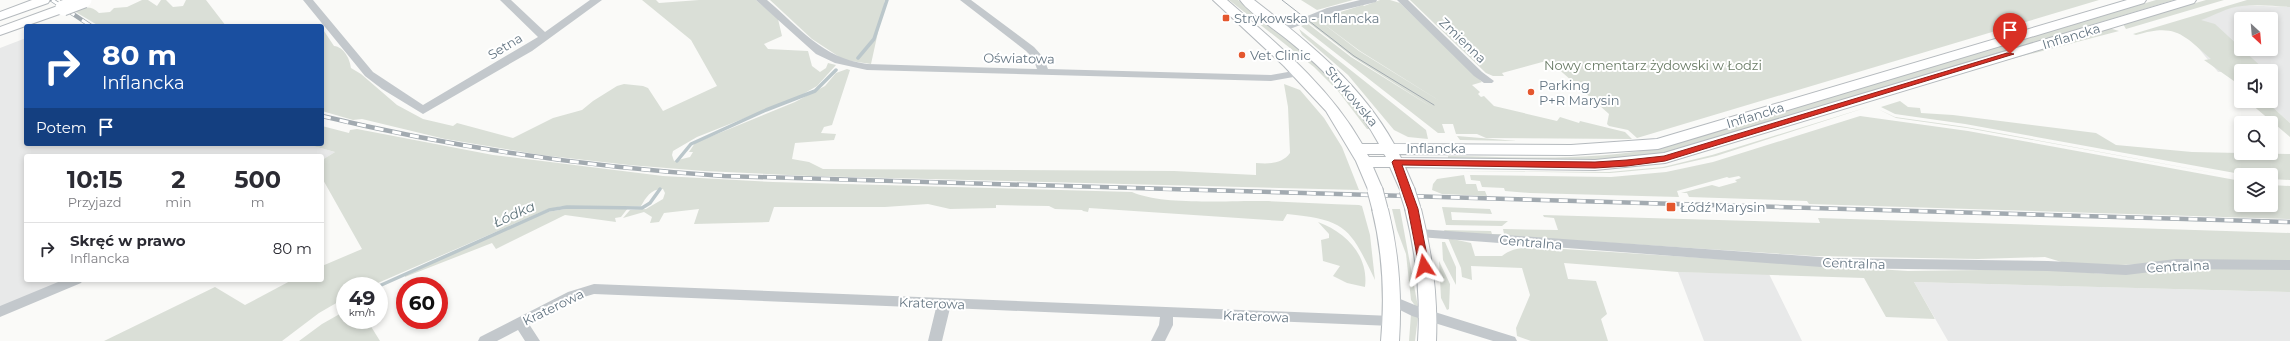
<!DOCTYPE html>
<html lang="pl">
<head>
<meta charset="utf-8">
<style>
  body { margin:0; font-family:Montserrat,sans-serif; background:#f2f2f3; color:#2b2b33; height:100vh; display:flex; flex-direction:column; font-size:15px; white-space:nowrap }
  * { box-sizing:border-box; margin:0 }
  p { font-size:13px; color:#7c7c81 }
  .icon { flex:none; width:22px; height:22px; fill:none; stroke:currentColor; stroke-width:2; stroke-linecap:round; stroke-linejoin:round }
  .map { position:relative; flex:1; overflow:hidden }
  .drawer { position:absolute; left:24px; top:154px; width:300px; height:128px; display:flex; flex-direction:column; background:#fff; border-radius:4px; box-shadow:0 2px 6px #0003 }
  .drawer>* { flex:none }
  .top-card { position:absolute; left:24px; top:24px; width:300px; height:122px; border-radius:4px; box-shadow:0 2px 6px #0003; background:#1a4fa0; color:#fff; overflow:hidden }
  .needle { width:26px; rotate:154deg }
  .fabs { position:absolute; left:2234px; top:12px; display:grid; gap:8px }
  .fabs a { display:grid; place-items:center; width:44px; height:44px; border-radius:4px; background:#fff; box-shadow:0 2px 6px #0003; font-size:20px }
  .speed { position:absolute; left:336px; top:277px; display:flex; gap:8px; font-size:20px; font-weight:700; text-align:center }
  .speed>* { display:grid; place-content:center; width:52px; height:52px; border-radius:50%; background:#fff; box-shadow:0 2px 6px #0003; line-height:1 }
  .speed small { font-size:10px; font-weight:400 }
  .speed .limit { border:6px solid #d22; background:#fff; color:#111 }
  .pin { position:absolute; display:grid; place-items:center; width:34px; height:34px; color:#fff; margin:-41px -17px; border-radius:50% 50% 50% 0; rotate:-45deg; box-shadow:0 0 4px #0007 }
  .pin .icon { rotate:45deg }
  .me { position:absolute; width:44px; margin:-22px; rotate:351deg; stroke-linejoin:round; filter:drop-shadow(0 0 3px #0008) }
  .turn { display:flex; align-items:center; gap:14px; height:84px; padding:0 12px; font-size:18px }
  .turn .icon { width:52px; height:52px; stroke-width:2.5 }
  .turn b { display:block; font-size:28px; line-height:34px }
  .then { display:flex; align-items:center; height:38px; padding:0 12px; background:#0003; gap:8px; font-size:15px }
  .eta { display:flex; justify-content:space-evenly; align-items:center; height:68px; text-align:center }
  .eta b { font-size:24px; font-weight:700; line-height:28px }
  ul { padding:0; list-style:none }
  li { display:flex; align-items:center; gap:12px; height:52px; padding:0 12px; border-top:1px solid #e1e1e2 }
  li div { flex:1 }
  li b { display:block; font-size:15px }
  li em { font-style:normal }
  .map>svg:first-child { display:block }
  .built { fill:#e8e9e9; fill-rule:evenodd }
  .green { fill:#dadfd7; fill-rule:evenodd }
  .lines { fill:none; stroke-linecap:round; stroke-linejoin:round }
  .stream { stroke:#bbc7cb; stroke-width:3.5 }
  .major-casing { stroke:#b5babe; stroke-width:2 }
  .minor { fill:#c3c8cc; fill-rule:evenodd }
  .major { fill:#fff; fill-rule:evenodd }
  .tram { stroke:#a2aab0; stroke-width:1 }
  .rail-casing { stroke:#a2aab0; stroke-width:4.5 }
  .rail { stroke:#fff; stroke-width:3; stroke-dasharray:9; stroke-linecap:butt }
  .major-bridge-casing { stroke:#b5babe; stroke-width:17; stroke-linecap:butt }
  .major-bridge { stroke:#fff; stroke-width:15 }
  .route { fill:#d93025; stroke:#8d1f18 }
  .poi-dot { fill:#e4572e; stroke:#fff; stroke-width:1.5 }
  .labels { text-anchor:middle; stroke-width:4; stroke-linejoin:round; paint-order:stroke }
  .poi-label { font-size:13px; fill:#657683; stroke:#fff; text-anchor:start }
  .street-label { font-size:13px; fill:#657683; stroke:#fff }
  .park-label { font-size:13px; fill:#687a64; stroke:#fff }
  .water-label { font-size:14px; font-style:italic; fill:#60757c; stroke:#fff }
</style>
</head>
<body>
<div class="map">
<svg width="2290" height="341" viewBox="0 0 2290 341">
  <rect width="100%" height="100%" fill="#fafaf8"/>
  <path class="built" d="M2237,5L2290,7V123L2266,101H2271V71H2241V80L2233,72H2218L2178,23ZM2241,19H2271V49H2241Z
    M26,38V144H306L335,152L322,160V156H26V280H68L0,308V48Z
    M1678,272L1769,274L1802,341H1704Z
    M1914,282L2290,292V341H1948Z"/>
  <path class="green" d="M142,0H148L157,6L161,0H166L173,7L183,6L186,0H206L226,26H99L74,11C84,7 91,5 99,13L110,12L114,8L127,7Z
    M642,0H656L659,3L699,0H756L778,19L782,36L764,44L768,49L808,51L812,66L820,72L826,68L828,63L836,65L817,86L798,97L697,137L673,151L672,155L674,161L690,157L693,152H689L695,143L795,102L825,86L836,73L847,69L850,70L832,125L824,127L821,133L836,134L834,140L795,143L792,159L809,162L823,169L1174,171L1256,175V163C1269,164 1282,164 1290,153L1288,107L1284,84L1300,90L1324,118L1342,147L1359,190L809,176L704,171L629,165L541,155L445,139L362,119L353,120L322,111V28L334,46C344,47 350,59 351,68L361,74L397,105L423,119L453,126L457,123L513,138L553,118L582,110L593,101L617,86L624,84L643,86L648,88L663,111L717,86L691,40Z
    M770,0H885L871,64L844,60L812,39Z
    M1229,0H1238C1278,32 1349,82 1370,129H1367L1338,91L1314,67Z
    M1301,0H1353L1317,10Z
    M1380,0H1390L1400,3L1482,82L1472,85L1480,92L1478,94L1481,97L1484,96L1494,106L1557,121L1560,117L1579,123L1580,121L1625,132L1632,139L1486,138L1477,134H1456L1453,124H1442L1445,133H1438L1301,26L1307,23L1351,57L1433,108L1353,57L1308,22L1363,5L1364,6ZM1317,19L1360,51L1443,103L1359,51Z
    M1410,0H2099L1637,138L1628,130L1609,126L1607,124L1609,114L1554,65L1550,66L1546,61L1502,73L1504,76H1493L1486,73Z
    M2156,0H2174L1665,154L1595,160L1448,158V156C1520,157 1595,162 1667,146Z
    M2206,0H2224L2126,29L2123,24Z
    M2247,0H2290V7C2275,6 2258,4 2242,6C2227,7 2214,16 2201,20L2215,24L2266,71L2234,72L2241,80V86L2204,60L2211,59C2183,34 2175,23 2136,35L2133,34Z
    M2109,28L2119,31L1996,63Z
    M1299,29L1426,130L1428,139L1408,137L1394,130L1348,75L1302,35Z
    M1900,101L1908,107L1920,108L1921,113L1953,115L2096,133L2116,145L2192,152L2290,154V180L2271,179V175H2246L1965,124L1895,114L1881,107Z
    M2244,101H2266L2290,123V137L2251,104Z
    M1871,106L1716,156L1664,168L1610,173L1458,171L1609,172L1663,167L1712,155Z
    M1878,109L1895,117L1966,127L2241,178L1967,128L1896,118Z
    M1860,116L1968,131L2241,181V205H2271V185L2290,186V219L1809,204L1807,201L1689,197L1687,193H1681L1712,185L1719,187L1737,182L1735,180L1741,178L1739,176L1729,178L1727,177L1677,191L1679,197L1530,193L1505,191L1504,188L1482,187L1480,181L1471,180L1470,175L1611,177L1666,172L1713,162Z
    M322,126L349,133L350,130L357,129L493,155L663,176L773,182L1132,192C1164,206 1229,200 1265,201C1296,202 1328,204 1359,205L1362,206L1370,235L1375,280C1350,228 1347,220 1287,214L1283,221L1089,208L1088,212L1083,211L1082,210L1055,209L1049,206L996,205V208L950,209L928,204L885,207H774L769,222L694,224L699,209L664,213L659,222L650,223L652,217L644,212L623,218L630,210L646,209L663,199L665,193L663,189C652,188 646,197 641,206H562L546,210L371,286H345V298L319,313L282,341H104L215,287L245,305L292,280H322V266L362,249L322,178V160L335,152L306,144H322Z
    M1457,136L1517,141L1460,140Z
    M1464,175L1466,184H1476L1478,191H1485L1487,196L1442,194L1432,190L1433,184L1437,179Z
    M1442,207L1490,209L1492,214L1451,212L1452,220L1508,221L1502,226L1446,225Z
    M571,208H628L621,217L615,218L616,222L565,215L496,249L492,243L405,277V275L542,213Z
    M1392,209H1400L1418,307H1416L1411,300L1406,254L1397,230Z
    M1543,215L1820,223L1818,218L2290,233V261L2118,265L2068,264L2045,257L1978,259L1813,256L1445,232L1444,230L1491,231L1492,234H1504L1503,229L1558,230L1554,218L1544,217Z
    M1318,222C1346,232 1369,256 1365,287L1347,283L1333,276L1340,266L1323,261L1321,240L1329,238V234Z
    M1448,238L1471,243L1475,256H1502C1515,245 1532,248 1548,248L1908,271L2046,269L2105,274L2180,268L2290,269V292L1914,282L1935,319L1886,317L1864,278L1678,272L1564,263L1568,279L1596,281L1607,314L1601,319L1608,341H1531L1517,336L1516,328L1530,295L1522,268L1471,266L1472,280L1462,277L1461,268Z
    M1442,242H1445L1456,267V285L1443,260Z
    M1439,261L1450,284L1449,309L1447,310L1441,298Z
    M345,311V320H367L380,341H299L322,324Z
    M1411,314L1418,317L1415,341H1409Z"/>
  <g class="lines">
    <path class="stream" d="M858,58L874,39L887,0
      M677,161L691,144L766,110L815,91L836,70
      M379,286L549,210L567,207L642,208L650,203L660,189"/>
    <defs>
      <path id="major" d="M32,0H50L48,3L0,20V12Z
        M1213,0H1227C1276,43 1329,86 1362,144H1379C1357,103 1325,70 1289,41C1276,30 1248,12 1240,0H1254C1308,42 1361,84 1394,144L1571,145L1657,139L2127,0H2146L2144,3L1658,149L1571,155L1399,154L1401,158L1595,160L1664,153L2177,0H2196L2194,3L1665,163L1595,170L1405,167L1415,190L1412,194H1402L1390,167H1373L1383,190L1380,194H1370L1356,161L1326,111L1284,66ZM1367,154H1384L1386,157H1369Z
        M63,4L68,5L69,8L68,11L0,35V27Z
        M1380,204L1385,205L1388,209C1399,253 1402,296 1399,341H1381C1385,296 1383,253 1372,209L1375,205Z
        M1413,204L1418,205L1421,209C1432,253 1438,296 1436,341H1418C1421,296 1416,253 1405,209L1408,205Z"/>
    </defs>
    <use href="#major" class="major-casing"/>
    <path class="minor" d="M303,0H313L373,72L423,105L538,37L500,0H511L545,32L590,0H602L532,51L423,114L382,89L365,76Z
      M756,0H767C800,28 822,58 867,64L1037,69L1033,58L1026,51L960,0H971L1034,47L1043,57L1048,69L1271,75L1299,70L1304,73L1299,76L1271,81L867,70L835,63L816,54Z
      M1360,0H1377L1376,2L1335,12L1287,30L1283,31L1278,28L1327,8Z
      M1397,0H1408L1482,72L1494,81L1492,83H1484L1474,76Z
      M1419,229L1834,258L2048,261L2126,265L2176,259L2290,260V270L2176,269L2126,275L2048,271L1834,268L1419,237L1413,233Z
      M63,280H83L81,283L0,317V306Z
      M594,284L1392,316L1397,317L1399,321L1397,325L1392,326L1173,317V325L1165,341H1151L1159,325L1160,317L950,308L942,341H928L936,308L594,294L577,299L529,324L540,341H525L518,330L497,341H478L480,337L568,292Z
      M1393,296L1422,308L1515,337L1517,341H1493L1412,316L1388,304L1386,301L1388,298Z"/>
    <use href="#major" class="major"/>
    <path class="tram" d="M1282,0L1354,56L1434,105"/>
    <defs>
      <path id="rail" d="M52,0L91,26
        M322,116C455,148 588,167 724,176L2290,222"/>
    </defs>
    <use href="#rail" class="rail-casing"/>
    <use href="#rail" class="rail"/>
    <defs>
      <path id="major-bridge" d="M63,8L84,0
        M1375,190L1380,209
        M1407,190L1413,209"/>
    </defs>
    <use href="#major-bridge" class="major-bridge-casing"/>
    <use href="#major-bridge" class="major-bridge"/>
  </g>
  <path class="route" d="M2007,53L2014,54L1665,161L1627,166L1595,168L1402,165L1418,209L1429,266L1424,270L1419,266L1408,209L1392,162L1394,160L1595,162L1627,160L1664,156Z"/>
  <g class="poi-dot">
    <rect x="1222" y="14" width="8" height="8" rx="2"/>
    <circle cx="1242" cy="55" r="4"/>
    <circle cx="1531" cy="92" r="4"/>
    <rect x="1666" y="202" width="10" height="10" rx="2"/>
  </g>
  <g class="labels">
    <g class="poi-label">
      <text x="1234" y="23">Strykowska - Inflancka</text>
      <text x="1250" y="60">Vet Clinic</text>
      <text x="1539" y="90">Parking<tspan x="1539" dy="15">P+R Marysin</tspan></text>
      <text x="1680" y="212">Łódź Marysin</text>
    </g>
    <g class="street-label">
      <text transform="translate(2071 36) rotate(-17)" y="5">Inflancka</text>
      <text transform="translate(1463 40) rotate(44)" y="5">Zmienna</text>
      <text transform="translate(505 46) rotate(-31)" y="5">Setna</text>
      <text transform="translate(1019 58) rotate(1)" y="5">Oświatowa</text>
      <text transform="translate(1352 96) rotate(50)" y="5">Strykowska</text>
      <text transform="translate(1755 115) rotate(-17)" y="5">Inflancka</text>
      <text x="1436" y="153">Inflancka</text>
      <text transform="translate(1531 242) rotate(5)" y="5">Centralna</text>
      <text transform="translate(1854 263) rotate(2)" y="5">Centralna</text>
      <text transform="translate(2178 266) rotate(-3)" y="5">Centralna</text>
      <text transform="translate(932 303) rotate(2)" y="5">Kraterowa</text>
      <text transform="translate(553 307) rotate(-26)" y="5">Kraterowa</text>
      <text transform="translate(1256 316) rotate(2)" y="5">Kraterowa</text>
    </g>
    <g class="park-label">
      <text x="1653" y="70">Nowy cmentarz żydowski w Łodzi</text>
    </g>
    <g class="water-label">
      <text transform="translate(514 214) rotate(-24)" y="5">Łódka</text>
    </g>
  </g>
</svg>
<div class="fabs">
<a><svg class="needle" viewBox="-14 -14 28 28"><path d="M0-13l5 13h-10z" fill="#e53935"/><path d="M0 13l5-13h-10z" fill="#7c7c81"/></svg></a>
<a><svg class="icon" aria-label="sound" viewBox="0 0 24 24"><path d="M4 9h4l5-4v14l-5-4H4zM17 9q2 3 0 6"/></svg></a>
<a><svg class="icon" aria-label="search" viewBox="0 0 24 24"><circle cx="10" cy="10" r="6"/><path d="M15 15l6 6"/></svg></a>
<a><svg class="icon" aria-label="layers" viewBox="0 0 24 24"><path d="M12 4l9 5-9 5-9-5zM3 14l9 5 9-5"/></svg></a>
</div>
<div class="speed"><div>49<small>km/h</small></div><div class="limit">60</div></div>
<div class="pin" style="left:2010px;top:54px;background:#d93025"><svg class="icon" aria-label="arrive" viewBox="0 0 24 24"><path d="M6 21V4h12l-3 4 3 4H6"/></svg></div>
<svg class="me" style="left:1424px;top:266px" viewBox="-20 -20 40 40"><path d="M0-17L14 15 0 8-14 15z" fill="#d93025" stroke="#fff" stroke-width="4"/></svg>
<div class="top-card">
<div class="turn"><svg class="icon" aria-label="right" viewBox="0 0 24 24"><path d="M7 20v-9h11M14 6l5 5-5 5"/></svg><div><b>80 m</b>Inflancka</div></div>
<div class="then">Potem<svg class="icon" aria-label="arrive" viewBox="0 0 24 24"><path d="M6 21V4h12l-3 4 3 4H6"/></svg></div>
</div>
<section class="drawer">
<div class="eta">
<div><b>10:15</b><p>Przyjazd</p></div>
<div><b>2</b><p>min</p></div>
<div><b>500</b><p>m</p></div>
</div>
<ul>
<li><svg class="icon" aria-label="right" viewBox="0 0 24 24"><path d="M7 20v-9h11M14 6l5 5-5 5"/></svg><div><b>Skręć w prawo</b><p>Inflancka</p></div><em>80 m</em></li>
</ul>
</section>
</div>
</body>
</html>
